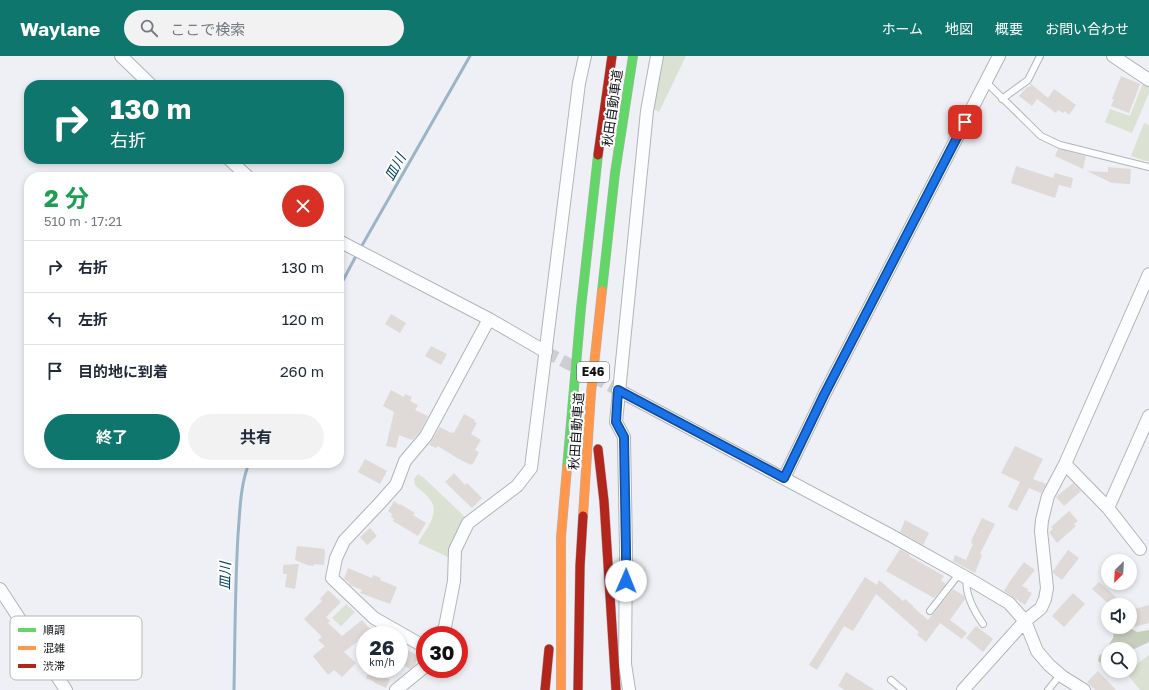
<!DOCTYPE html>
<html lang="ja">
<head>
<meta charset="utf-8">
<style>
  body { margin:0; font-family:"Golos Text","Noto Sans JP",sans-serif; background:#f2f2f3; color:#1f2937; height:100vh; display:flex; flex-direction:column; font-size:15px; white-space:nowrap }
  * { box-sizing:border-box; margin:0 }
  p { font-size:13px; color:#747a83 }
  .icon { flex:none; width:22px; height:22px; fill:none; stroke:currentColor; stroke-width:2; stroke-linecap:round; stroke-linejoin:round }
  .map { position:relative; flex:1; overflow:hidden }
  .side { position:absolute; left:24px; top:116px; width:320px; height:296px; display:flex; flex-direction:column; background:#fff; border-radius:16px; box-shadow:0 2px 6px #0003 }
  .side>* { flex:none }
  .hud { position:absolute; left:24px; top:24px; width:320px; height:84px; border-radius:16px; box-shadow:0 2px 6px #0003; background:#0f766e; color:#fff; overflow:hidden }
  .needle { width:26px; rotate:204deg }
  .buttons { position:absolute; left:1101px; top:498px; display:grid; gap:8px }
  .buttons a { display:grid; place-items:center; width:36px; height:36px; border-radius:50%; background:#fff; box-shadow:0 2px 6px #0003; font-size:20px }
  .speed { position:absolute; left:356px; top:570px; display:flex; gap:8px; font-size:20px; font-weight:700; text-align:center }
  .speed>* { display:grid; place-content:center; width:52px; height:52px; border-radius:50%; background:#fff; box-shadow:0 2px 6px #0003; line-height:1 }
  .speed small { font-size:10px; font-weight:400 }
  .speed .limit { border:6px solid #d22; background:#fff; color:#111 }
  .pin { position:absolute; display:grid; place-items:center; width:34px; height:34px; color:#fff; margin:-17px; border-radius:8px; box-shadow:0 2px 6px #0006 }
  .me { position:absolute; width:44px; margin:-22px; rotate:1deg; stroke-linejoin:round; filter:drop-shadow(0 0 3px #0008) }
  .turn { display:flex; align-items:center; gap:14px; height:84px; padding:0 20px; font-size:18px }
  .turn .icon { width:52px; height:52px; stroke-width:2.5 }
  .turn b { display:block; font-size:28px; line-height:34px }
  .round { display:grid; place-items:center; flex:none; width:42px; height:42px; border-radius:21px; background:#f2f2f3 }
  .head { display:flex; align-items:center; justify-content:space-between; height:68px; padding:0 20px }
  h1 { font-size:24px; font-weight:700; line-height:30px; color:#1e9e55 }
  .cta { display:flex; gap:8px; margin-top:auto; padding:8px 20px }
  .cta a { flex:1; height:46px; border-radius:24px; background:#0f766e; color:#fff; font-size:16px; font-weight:700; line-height:46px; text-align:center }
  .cta a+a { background:#f2f2f3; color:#1f2937 }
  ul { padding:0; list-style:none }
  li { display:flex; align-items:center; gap:12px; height:52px; padding:0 20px; border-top:1px solid #e0e1e3 }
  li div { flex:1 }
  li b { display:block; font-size:15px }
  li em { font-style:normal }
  header { display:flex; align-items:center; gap:24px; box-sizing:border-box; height:56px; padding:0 20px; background:#0f766e; color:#fff }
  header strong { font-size:19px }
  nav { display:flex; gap:22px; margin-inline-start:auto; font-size:14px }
  .search { width:280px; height:36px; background:#f2f2f3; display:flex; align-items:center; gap:10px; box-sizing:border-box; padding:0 14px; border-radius:22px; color:#747a83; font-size:15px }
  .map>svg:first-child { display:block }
  .green { fill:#dbe1d3 }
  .forest { fill:#c7cebc }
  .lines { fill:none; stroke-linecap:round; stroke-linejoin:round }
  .stream { stroke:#9cb4c7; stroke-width:3 }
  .building { fill:#dfd9d8 }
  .street-tunnel { stroke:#ccced3; stroke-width:12; stroke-dasharray:12 6; stroke-linecap:butt }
  .lane-casing { stroke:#b2b4b7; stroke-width:8 }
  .street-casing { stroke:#b2b4b7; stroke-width:14 }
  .fast-casing { stroke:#b2b4b7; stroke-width:10 }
  .slow-casing { stroke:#b2b4b7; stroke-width:10 }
  .jam-casing { stroke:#b2b4b7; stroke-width:10 }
  .lane { stroke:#fcfdfe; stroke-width:6 }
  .street { stroke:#fcfdfe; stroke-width:12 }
  .fast { stroke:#63d668; stroke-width:9 }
  .slow { stroke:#ff974d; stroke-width:9 }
  .jam { stroke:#b3261e; stroke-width:9 }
  .route-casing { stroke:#114b97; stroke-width:10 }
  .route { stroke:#1a73e8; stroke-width:7 }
  .labels { text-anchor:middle; stroke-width:4; stroke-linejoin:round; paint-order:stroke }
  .shield { fill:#fff; stroke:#56585a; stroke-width:1 }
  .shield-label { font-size:12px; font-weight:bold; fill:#0e1013 }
  .street-label { font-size:13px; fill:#0e1013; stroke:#fff }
  .water-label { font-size:14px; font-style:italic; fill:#003f60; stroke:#fff }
  .key { fill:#fff; stroke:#b7b7b8; stroke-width:1 }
  .key-label { font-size:11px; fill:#0e1013 }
</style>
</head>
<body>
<header>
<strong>Waylane</strong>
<div class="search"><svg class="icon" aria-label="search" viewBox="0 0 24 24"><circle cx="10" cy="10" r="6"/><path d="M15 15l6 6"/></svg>ここで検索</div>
<nav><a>ホーム</a><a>地図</a><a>概要</a><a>お問い合わせ</a></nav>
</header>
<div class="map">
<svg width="1149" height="634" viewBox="0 0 1149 634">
  <rect width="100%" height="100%" fill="#eef0f5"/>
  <path class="green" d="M664,0H686L659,56L652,52Z
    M1143,27L1149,30V37L1132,77L1105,66L1110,53L1130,60Z
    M1144,67L1149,69V106L1131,100Z
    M418,418L424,422L465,461L456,477L448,501L418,487C424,476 439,460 432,447C429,440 420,434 415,429L414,423Z
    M346,548L355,556L341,570L332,562Z
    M1149,599V634H1140L1128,619L1137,608Z"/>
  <path class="forest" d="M1115,571H1128L1137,576L1149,574V586L1130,595V593H1108V609H1104L1098,605L1099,600L1106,594L1113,582Z"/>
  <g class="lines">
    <path class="stream" d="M360,193L470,0
      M339,232L357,198
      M234,634C235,582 235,530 238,479C240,455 240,430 249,407"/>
  </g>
  <path class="building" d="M1121,20L1140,28L1129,57L1111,50L1114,43H1112Z
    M1031,28L1048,42L1054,33L1076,49L1069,59L1065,55L1063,57L1058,54L1056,57L1037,43L1032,50L1019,40L1027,31H1029Z
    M1058,93L1086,100L1083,113L1055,100Z
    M1016,110L1053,122L1055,117L1073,122L1071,132L1059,129L1055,142L1011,127Z
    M1108,111L1131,113L1130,128L1112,127L1087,115L1108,116Z
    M391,258L406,267L400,277L385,268Z
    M431,290L447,298L441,309L425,300Z
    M391,334L404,341L405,338L412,341L410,345L418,349L415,354L428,360L420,376L412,384L399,379L396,392L386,390L394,356L383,350Z
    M464,358L475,364L474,366L477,367L471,378L481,384L475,394L479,396L473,408L472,407L471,409L457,402L438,390L436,392L429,389L440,371L451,377L452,376L454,377Z
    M1015,390L1043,403L1033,423L1046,428L1041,437L1029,432L1017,455L1008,451L1020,426L1001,417Z
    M365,403L387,415L380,428L358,416Z
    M454,417L465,429L467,427L482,442L472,452L445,426Z
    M1073,427L1081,435L1064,450L1056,441Z
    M394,445L399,449L400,448L415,457L413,459L426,467L418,480L393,465L394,463L391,461L392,458L388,455Z
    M1069,455L1078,465L1074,468L1076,470L1057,487L1049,476L1053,473L1051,471Z
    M982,462L995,468L980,498L982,499L975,517L953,505L955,499L966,504L973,488L971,487L972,483Z
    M905,464L929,477L923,489L900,476Z
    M370,472L377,480L367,489L360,481Z
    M297,490L325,493L324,495H325L324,509L314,508V510L307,509L295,504Z
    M900,493L910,499L909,500L944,520L941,524L946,528L934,542L886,515Z
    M1068,494L1079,502L1062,524L1053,517V515Z
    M1024,506L1035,514L1022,530L1028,533L1027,535L1032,537L1025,549L1004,535L1010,525Z
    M299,508L295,533L285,531L287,518H283V509Z
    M348,512L372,522L373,519L381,522L380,524L397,531L390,548L360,537L362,534L350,529L349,528L350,527L344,523Z
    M865,521L877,529L879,524L903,545L905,543L913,550V551L928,564L953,533L964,540L965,543L950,564L967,577L962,583L940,567L926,586L917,579L919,576L876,538L853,575L844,570L817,614L809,609Z
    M1099,526L1125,549H1110L1092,533Z
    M328,534L341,546L326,561L330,565L328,567L342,580L362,564L370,573L357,584L358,585L344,596L356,607L342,621L334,614L328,619L313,600L325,590L318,584L322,581L304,563L322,545L320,543Z
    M1073,537L1085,548L1064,571L1052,560Z
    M1149,549V567L1134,571L1130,554Z
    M976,570L993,583L983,596L966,582Z
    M399,590L417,599L416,601L418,602L414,610L410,613L399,607Z
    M370,613H388L385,621L390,623L386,632L375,627V626L366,622Z
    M1098,615L1116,634H1095L1087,626Z
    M846,616L859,624L875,634H845L838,630Z"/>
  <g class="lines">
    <path class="street-tunnel" d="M546,296L618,334"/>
    <defs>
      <path id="lane" d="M986,26L1041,80L1060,89L1149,111
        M1002,43L1028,24L1040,0
        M967,522C964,538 974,555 983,568
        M930,555L959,518
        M891,624L903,634
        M1048,634L1060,619"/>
      <path id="street" d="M121,0L151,29
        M1113,0L1149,24
        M229,103L248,121
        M339,185L489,263L546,296
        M618,334L892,480L967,522L1009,547L1025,565L1037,595L1049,609L1063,621L1084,634
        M1065,408L1108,452L1140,493
        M784,422L824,339L999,0
        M1108,452L1149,360
        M0,533L66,634
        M441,579L445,571L454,525L455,494L468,467L517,430L531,412L579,27L585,0
        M425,591L374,562L332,522L336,502L344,485L379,448L396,429L405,405L426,380L489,263
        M396,634L423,612L425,609
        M629,634L625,608L626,494L624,381L616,366L647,55L657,0
        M963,634L1025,565L1041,552L1045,543L1047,532L1041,475L1042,464L1048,440L1065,408L1149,218"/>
      <path id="fast" d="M602,235L615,117L633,0
        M567,412L581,252L598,99"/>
      <path id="slow" d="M583,460L591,337L602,235
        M561,634V481L567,412"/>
      <path id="jam" d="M598,99L612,0
        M598,393L604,445L616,634
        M545,634L549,593
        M578,634L580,510L583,460"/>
    </defs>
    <use href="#lane" class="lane-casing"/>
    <use href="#street" class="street-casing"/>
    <use href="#fast" class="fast-casing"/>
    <use href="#slow" class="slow-casing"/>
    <use href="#jam" class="jam-casing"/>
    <use href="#lane" class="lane"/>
    <use href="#street" class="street"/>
    <use href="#fast" class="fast"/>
    <use href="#slow" class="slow"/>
    <use href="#jam" class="jam"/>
  </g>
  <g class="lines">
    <defs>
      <path id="route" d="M626,525V494L624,381L616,366L618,334L784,422L824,339L965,66"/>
    </defs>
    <use href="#route" class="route-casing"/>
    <use href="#route" class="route"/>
  </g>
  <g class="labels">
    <rect class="shield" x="577" y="306" width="32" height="20" rx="3"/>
    <g class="shield-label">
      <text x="593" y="320">E46</text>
    </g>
    <g class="street-label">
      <text transform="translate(612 52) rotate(-82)" y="5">秋田自動車道</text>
      <text transform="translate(576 375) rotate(-86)" y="5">秋田自動車道</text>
    </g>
    <g class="water-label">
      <text transform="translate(395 111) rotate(-61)" y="5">皿川</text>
      <text transform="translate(225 520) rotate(-89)" y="5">皿川</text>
    </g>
  </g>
  <rect x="10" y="560" width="132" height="64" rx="6" class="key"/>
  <rect x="18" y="572" width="18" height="4" fill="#63d668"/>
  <rect x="18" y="590" width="18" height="4" fill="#ff974d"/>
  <rect x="18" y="608" width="18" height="4" fill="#b3261e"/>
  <g class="key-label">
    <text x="43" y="578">順調</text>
    <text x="43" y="596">混雑</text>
    <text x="43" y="614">渋滞</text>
  </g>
</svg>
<div class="buttons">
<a><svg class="needle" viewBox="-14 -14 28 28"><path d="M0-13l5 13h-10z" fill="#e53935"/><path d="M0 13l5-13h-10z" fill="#747a83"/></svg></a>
<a><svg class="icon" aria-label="sound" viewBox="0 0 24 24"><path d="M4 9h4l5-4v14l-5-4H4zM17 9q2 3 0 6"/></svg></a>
<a><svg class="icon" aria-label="search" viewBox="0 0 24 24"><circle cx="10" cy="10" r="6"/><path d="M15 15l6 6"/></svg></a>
</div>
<div class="speed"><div>26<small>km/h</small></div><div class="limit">30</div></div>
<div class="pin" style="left:965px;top:66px;background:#d93025"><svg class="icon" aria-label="arrive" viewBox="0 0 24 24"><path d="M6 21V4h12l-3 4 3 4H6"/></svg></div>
<svg class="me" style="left:626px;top:525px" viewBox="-20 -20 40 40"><circle r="19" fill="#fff"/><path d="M0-13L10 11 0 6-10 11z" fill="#1a73e8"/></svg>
<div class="hud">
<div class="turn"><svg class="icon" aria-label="right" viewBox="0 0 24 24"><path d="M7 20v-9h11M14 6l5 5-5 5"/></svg><div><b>130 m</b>右折</div></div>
</div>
<section class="side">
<div class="head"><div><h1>2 分</h1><p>510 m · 17:21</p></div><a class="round" style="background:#d93025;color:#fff"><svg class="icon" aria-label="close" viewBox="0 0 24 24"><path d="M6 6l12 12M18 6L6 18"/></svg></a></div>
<ul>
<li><svg class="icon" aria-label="right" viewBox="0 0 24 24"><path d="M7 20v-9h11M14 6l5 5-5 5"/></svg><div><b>右折</b></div><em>130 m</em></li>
<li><svg class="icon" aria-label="left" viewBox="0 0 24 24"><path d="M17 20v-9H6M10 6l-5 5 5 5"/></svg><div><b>左折</b></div><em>120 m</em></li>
<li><svg class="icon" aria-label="arrive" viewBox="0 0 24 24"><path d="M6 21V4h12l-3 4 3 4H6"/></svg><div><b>目的地に到着</b></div><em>260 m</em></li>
</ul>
<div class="cta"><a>終了</a><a>共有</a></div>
</section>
</div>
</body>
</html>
